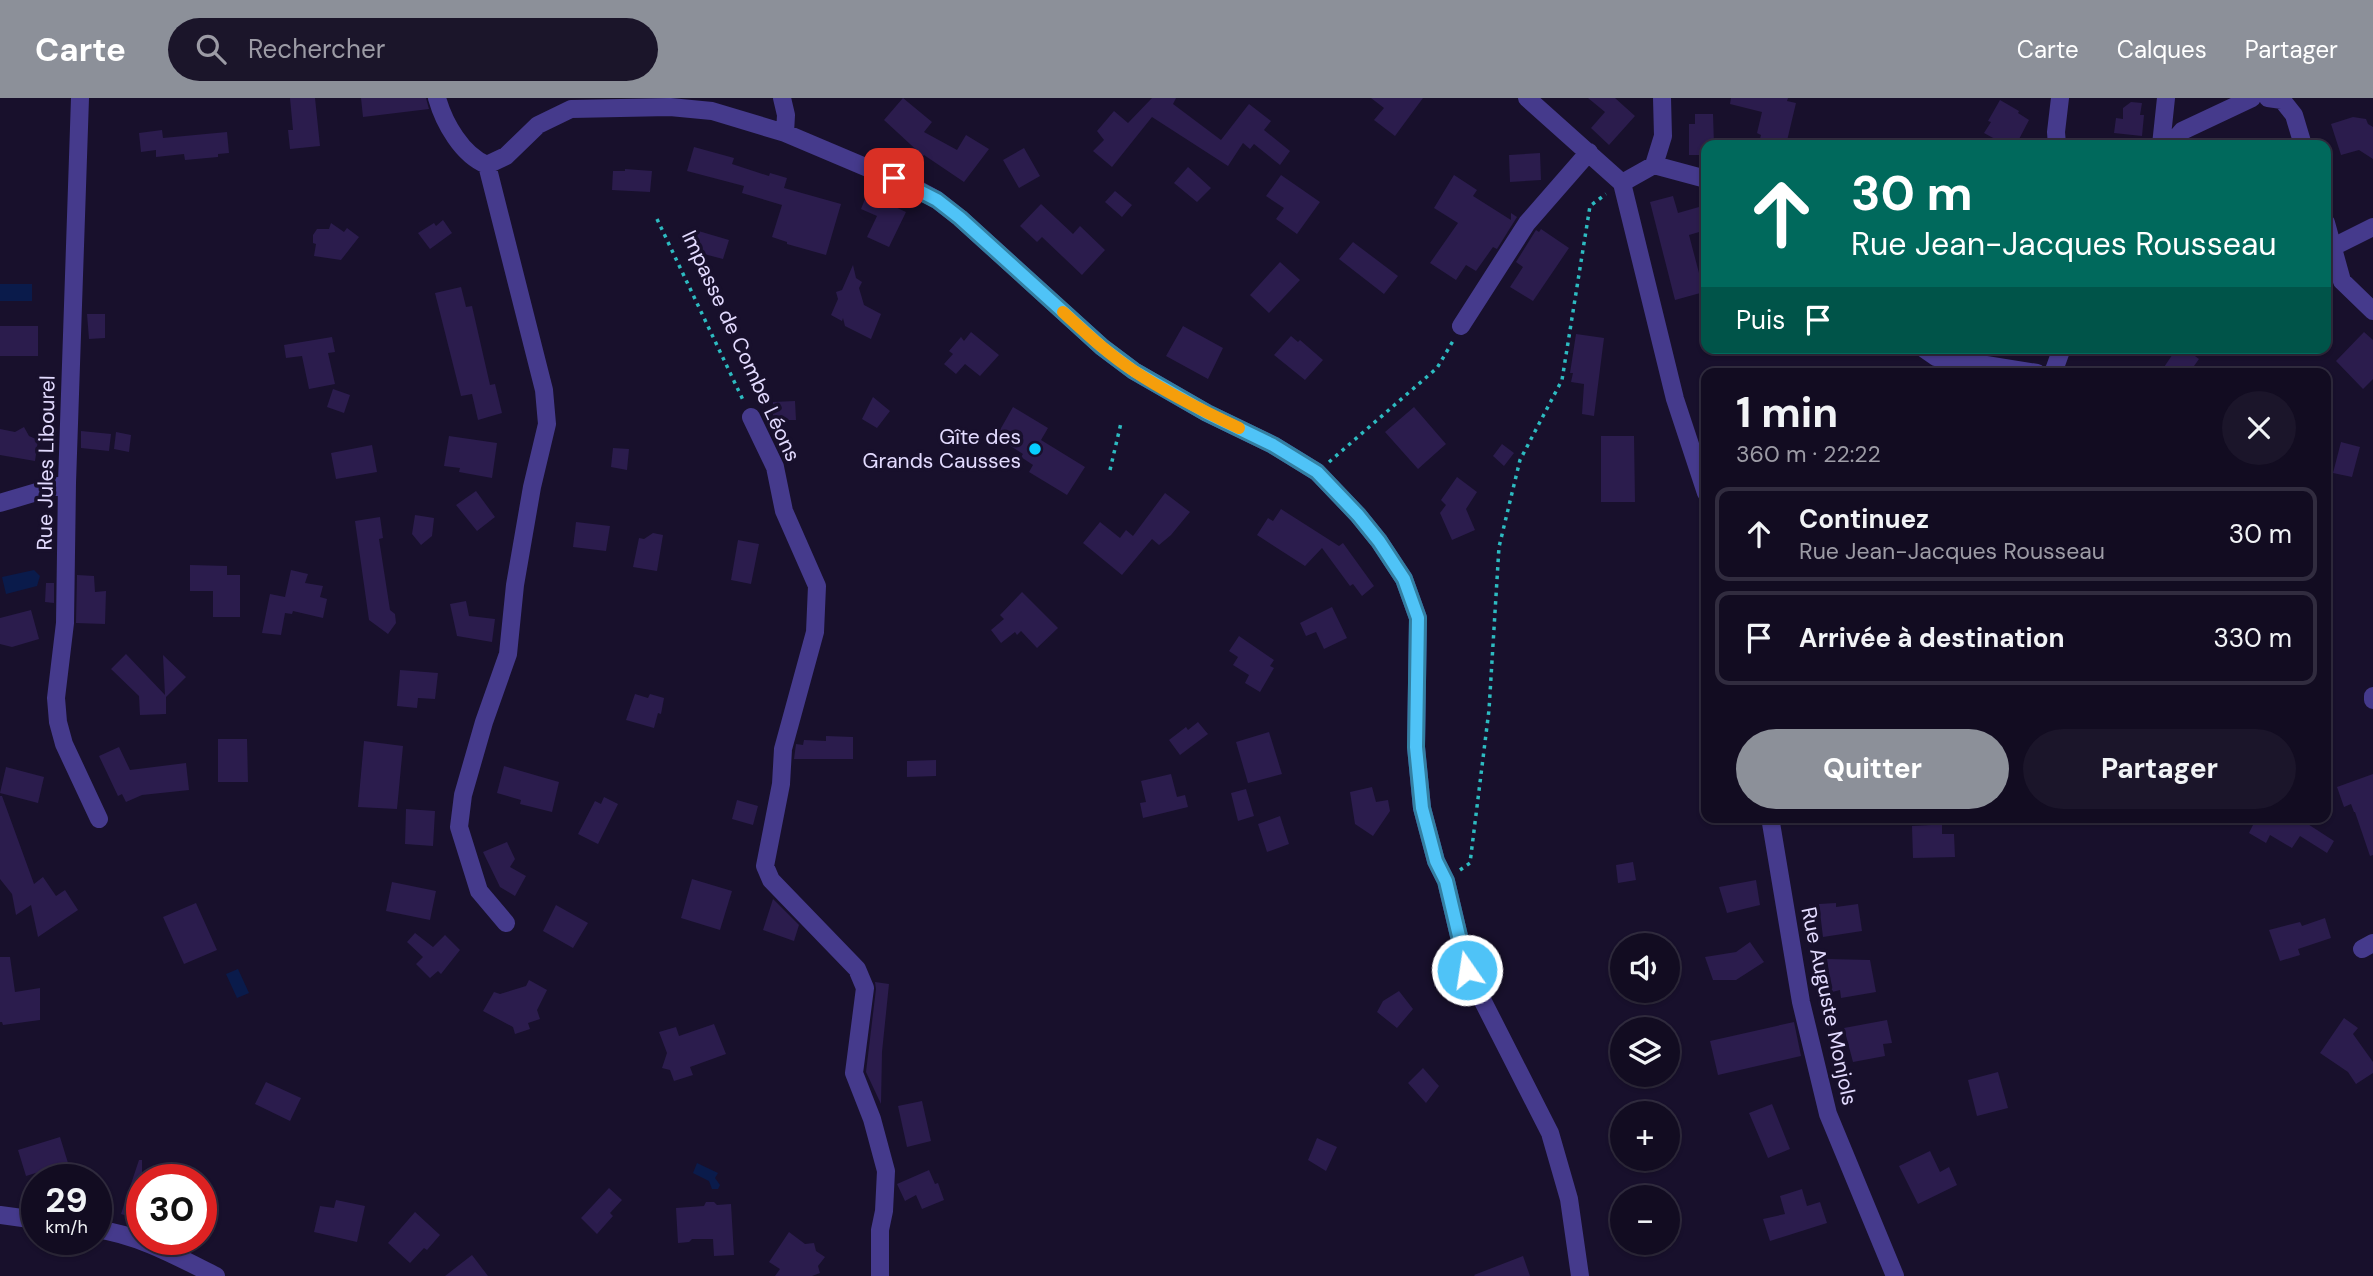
<!DOCTYPE html>
<html lang="fr">
<head>
<meta charset="utf-8">
<style>
  body { margin:0; font-family:"DM Sans",sans-serif; background:#1b152a; color:#f1f3f6; height:100vh; display:flex; flex-direction:column; font-size:26px; white-space:nowrap }
  * { box-sizing:border-box; margin:0 }
  p { font-size:23px; color:#9c9ba5 }
  .icon { flex:none; width:38px; height:38px; fill:none; stroke:currentColor; stroke-width:2; stroke-linecap:round; stroke-linejoin:round }
  .map { position:relative; flex:1; overflow:hidden }
  .side { position:absolute; left:1701px; top:270px; width:630px; height:455px; display:flex; flex-direction:column; background:#120c21; border-radius:14px; box-shadow:0 2px 5px #0004,0 0 0 2px #312c3f }
  .side>* { flex:none }
  .top-card { position:absolute; left:1701px; top:42px; width:630px; height:214px; border-radius:14px; box-shadow:0 2px 5px #0004,0 0 0 2px #312c3f; background:#00695c; color:#fff; overflow:hidden }
  .controls { position:absolute; left:1610px; top:835px; display:grid; gap:14px }
  .controls a { display:grid; place-items:center; width:70px; height:70px; border-radius:50%; background:#120c21; box-shadow:0 2px 5px #0004,0 0 0 2px #312c3f; font-size:35px }
  .speed { position:absolute; left:21px; top:1066px; display:flex; gap:14px; font-size:35px; font-weight:700; text-align:center }
  .speed>* { display:grid; place-content:center; width:91px; height:91px; border-radius:50%; background:#120c21; box-shadow:0 2px 5px #0004,0 0 0 2px #312c3f; line-height:1 }
  .speed small { font-size:18px; font-weight:400 }
  .speed .limit { border:10px solid #d22; background:#fff; color:#111 }
  .pin { position:absolute; display:grid; place-items:center; width:60px; height:60px; color:#fff; margin:-30px; border-radius:14px; box-shadow:0 4px 10px #0006 }
  .me { position:absolute; width:77px; margin:-38px; rotate:347deg; stroke-linejoin:round; filter:drop-shadow(0 0 5px #0008) }
  .turn { display:flex; align-items:center; gap:24px; height:147px; padding:0 35px; font-size:32px }
  .turn .icon { width:91px; height:91px; stroke-width:2.5 }
  .turn b { display:block; font-size:49px; line-height:60px }
  .then { display:flex; align-items:center; height:66px; padding:0 35px; background:#0003; gap:14px; font-size:26px }
  .round { display:grid; place-items:center; flex:none; width:74px; height:74px; border-radius:37px; background:#1b152a }
  .summary { display:flex; align-items:center; justify-content:space-between; height:119px; padding:0 35px }
  h1 { font-size:42px; font-weight:700; line-height:52px }
  .button { display:flex; gap:14px; margin-top:auto; padding:14px 35px }
  .button a { flex:1; height:80px; border-radius:42px; background:#8c9099; color:#fff; font-size:28px; font-weight:700; line-height:80px; text-align:center }
  .button a+a { background:#1b152a; color:#f1f3f6 }
  ul { padding:0; list-style:none }
  li { display:flex; align-items:center; gap:21px; height:94px; margin:0 14px 10px; padding:0 21px; border:4px solid #312c3f; border-radius:14px }
  li div { flex:1 }
  li b { display:block; font-size:26px }
  li em { font-style:normal }
  header { display:flex; align-items:center; gap:42px; box-sizing:border-box; height:98px; padding:0 35px; background:#8c9099; color:#fff }
  header strong { font-size:33px }
  nav { display:flex; gap:38px; margin-inline-start:auto; font-size:24px }
  .search { width:490px; height:63px; background:#1b152a; display:flex; align-items:center; gap:18px; box-sizing:border-box; padding:0 24px; border-radius:38px; color:#9c9ba5; font-size:26px }
  .map>svg:first-child { display:block }
  .water { fill:#0a1b4b }
  .building { fill:#2b1c4d }
  .lines { fill:none; stroke-linecap:round; stroke-linejoin:round }
  .path { stroke:#2dbbc1; stroke-width:3.5; stroke-dasharray:3.5 5; stroke-linecap:butt }
  .minor { stroke:#453a8c; stroke-width:18 }
  .route-casing { stroke:#337fa1; stroke-width:18 }
  .route { stroke:#4fc3f7; stroke-width:12 }
  .slow { stroke:#f59e0b; stroke-width:12 }
  .poi-dot { fill:#07ceff; stroke:#18102c; stroke-width:2.5 }
  .labels { text-anchor:middle; stroke-width:7; stroke-linejoin:round; paint-order:stroke }
  .street-label { font-size:21px; fill:#e3dbff; stroke:#18102c }
  .poi-label { font-size:21px; fill:#e3dbff; stroke:#18102c; text-anchor:end }
</style>
</head>
<body>
<header>
<strong>Carte</strong>
<div class="search"><svg class="icon" aria-label="search" viewBox="0 0 24 24"><circle cx="10" cy="10" r="6"/><path d="M15 15l6 6"/></svg>Rechercher</div>
<nav><a>Carte</a><a>Calques</a><a>Partager</a></nav>
</header>
<div class="map">
<svg width="2373" height="1178" viewBox="0 0 2373 1178">
  <rect width="100%" height="100%" fill="#18102c"/>
  <path class="water" d="M0,186H32V203H0Z
    M34,472L40,478L37,488L6,496L2,479Z
    M238,871L249,895L237,900L226,876Z
    M697,1065L718,1075L715,1080L720,1087L718,1091H712L709,1083L693,1075Z"/>
  <path class="building" d="M290,0H315L320,48L290,51L288,32H293Z
    M361,0H426L429,11L363,19Z
    M903,0L932,24L924,34L957,52L966,37L989,51L964,84L924,57L923,58L884,22Z
    M1152,0H1176L1173,6L1221,42L1249,6L1271,23L1264,32L1290,53L1280,67L1254,46L1250,51L1243,45L1228,68L1152,19L1112,69L1093,53L1104,42L1097,33L1114,13L1128,25Z
    M1371,0H1423L1395,38L1374,22L1384,10Z
    M1588,0H1615L1635,18L1609,47L1591,30L1605,14Z
    M1731,0H1788L1787,3L1796,5L1786,47L1759,45L1761,37L1757,35L1762,14L1730,6Z
    M2000,2L2019,13L2018,15L2029,22L2016,47H2006L1984,35L1991,24L1988,23Z
    M2131,4L2142,5L2140,17H2144L2142,38L2114,35L2116,20L2123,21V10Z
    M1695,16H1713L1714,47H1706V57H1689V26H1695Z
    M2353,19L2366,21L2368,26L2373,29V61L2359,52L2341,57L2331,26Z
    M162,32L163,40L227,34L229,55L218,56V59L185,62L184,56L156,59V52L141,54L139,35Z
    M694,49L734,60L732,66L769,78L770,75L787,80L784,90L841,106L826,157L787,146V144L772,139L782,107L742,95L744,88L687,73Z
    M1024,50L1040,78L1019,90L1003,62Z
    M1540,55L1541,82L1510,84L1509,57Z
    M1188,69L1211,90L1197,104L1174,85Z
    M625,71L652,73L650,94L612,92L613,73H625Z
    M1281,77L1320,104L1297,136L1276,121L1284,110L1266,98Z
    M1454,77L1477,92L1473,98L1511,122V115L1517,119L1497,151L1493,149L1476,173L1466,167L1456,182L1430,165L1458,125L1434,110Z
    M1115,93L1132,107L1122,119L1105,104Z
    M867,96L906,114L889,149L867,139L877,118L861,111Z
    M1673,98L1678,115L1706,107V132L1689,137L1704,194L1675,202L1650,104Z
    M1041,106L1073,136L1080,128L1105,152L1082,177L1042,139L1037,144L1020,128Z
    M443,122L452,135L430,151L418,135L434,125L436,128Z
    M331,125L344,134L347,130L359,139L341,162L314,158L316,146L313,145V137L317,131H329Z
    M1541,131L1569,150L1533,203L1510,189L1523,169L1516,164L1536,132L1539,134Z
    M695,132L729,142L723,161L689,152Z
    M1353,144L1398,178L1384,196L1339,161Z
    M1280,164L1300,182L1269,215L1250,197Z
    M853,167L856,180L862,184L859,190L864,207L881,216L871,241L845,228L843,220L842,223L831,217L838,201L836,194L842,192Z
    M461,189L466,209L472,208L490,287L495,286L502,315L478,322L472,296L461,298L435,195Z
    M87,216H105V240L89,241Z
    M0,228H38V258H0Z
    M1183,228L1223,250L1208,281L1166,258Z
    M971,234L999,257L980,278L965,266L956,276L944,266L953,256L949,253L961,239L964,243Z
    M2364,234L2373,242V281L2363,291L2336,263Z
    M1576,236L1604,240L1594,318L1582,316L1584,286L1571,284L1573,275H1570Z
    M1291,238L1298,244L1300,242L1323,262L1305,282L1274,257Z
    M332,239L335,254L328,255L335,286L309,291L302,258L286,260L284,247Z
    M2177,250H2184L2199,261L2189,275H2160Z
    M333,291L350,297L344,315L327,309Z
    M873,299L890,313L877,330L862,321Z
    M795,303L796,322H773V304Z
    M1013,309L1048,330L1041,342L1085,369L1067,397L1029,374L1033,367L1021,359L1023,356L996,339Z
    M1414,309L1446,346L1418,371L1385,334Z
    M24,329L29,338L38,342L35,363L0,357V331L15,334Z
    M81,333L111,336L109,353L81,350Z
    M116,334L131,337L129,354L114,351Z
    M449,338L497,345L492,380L459,374L460,370L444,368Z
    M1601,338H1634L1635,404H1601Z
    M2341,344L2360,349L2352,379L2333,375Z
    M1502,346L1514,355L1504,368L1493,358Z
    M372,347L377,374L336,381L331,355Z
    M613,350L629,351L627,372L611,369Z
    M1457,379L1477,394L1466,411L1475,432L1452,442L1440,415L1446,407L1441,402Z
    M476,393L495,419L477,433L456,407Z
    M1165,395L1190,414L1171,437L1159,447L1152,441L1122,477L1083,445L1100,424L1120,440L1126,432L1133,438Z
    M1281,411L1339,448L1343,445L1374,488L1362,498L1353,486L1350,488L1322,450L1305,468L1257,437L1268,420L1273,423Z
    M415,417L434,420L432,438L421,447L412,436Z
    M380,419L383,440L379,441L390,512L395,516L396,525L388,536L369,522L355,423Z
    M576,424L610,428L606,453L573,449Z
    M653,435L663,437L657,473L633,469L639,440L644,441Z
    M738,442L759,446L751,486L731,482Z
    M190,467L227,468V477H240V519H213V493H190Z
    M291,472L308,476L305,485L323,488L320,499L327,501L323,520L293,513L292,516L285,515L281,537L262,535L270,496L285,499Z
    M77,477L94,478L95,494L106,493L105,526L76,525Z
    M46,485H54V505L45,504Z
    M1022,494L1058,530L1037,550L1021,533L1017,537L1015,534L1001,545L991,532L1004,521L1000,517Z
    M466,503L469,518L495,521L492,544L457,538L450,506Z
    M1332,509L1347,540L1324,551L1316,534L1306,538L1300,525Z
    M31,512L39,541L12,549L0,546V520Z
    M1239,538L1274,562L1270,568L1274,570L1260,594L1245,585L1249,577L1233,567L1238,559L1229,553Z
    M126,556L165,597L163,557L186,579L166,599V616L140,617L139,598L111,571Z
    M400,572L438,575L435,601L418,600L417,610L397,608Z
    M635,596L648,600L650,596L664,600L661,616L658,615L654,630L626,622Z
    M1198,624L1208,636L1180,657L1169,642L1186,629L1188,632Z
    M1269,634L1282,676L1248,685L1236,644Z
    M826,638L853,639V661H794L796,646L803,647L804,642L826,643Z
    M218,641H247L248,684H218Z
    M364,643L403,648L397,711L358,709Z
    M119,649L130,672L186,665L189,692L142,697L126,704L122,696L118,698L99,658Z
    M936,662V678L907,679V663Z
    M504,668L559,684L552,714L520,706L521,702L497,695Z
    M6,669L44,679L38,705L0,695Z
    M1171,676L1177,699L1185,697L1188,709L1143,720L1140,705L1146,704L1141,683Z
    M2373,676V757L2370,758L2355,714H2354L2351,706L2344,709L2337,689Z
    M1372,689L1376,704L1388,702L1390,713L1373,738L1355,726L1350,694Z
    M1246,691L1254,718L1238,723L1231,695Z
    M0,698H2L34,786L43,779L56,798L65,792L78,812L38,839L31,807L16,817L12,796L0,781Z
    M604,699L618,706L598,746L578,736L595,703L601,706Z
    M737,702L758,708L753,727L732,721Z
    M406,711L435,713L433,748L405,746Z
    M1280,718L1289,746L1267,754L1258,726Z
    M2257,719H2297L2334,743L2327,755L2300,738L2292,750L2270,737L2266,745L2249,735Z
    M1931,727H1942V736H1954L1955,759L1913,760L1912,728Z
    M507,744L515,761L510,769L526,778L515,798L500,789L483,754Z
    M1633,764L1636,782L1618,785L1616,767Z
    M692,781L732,793L720,832L681,820Z
    M1756,782L1760,807L1727,815L1719,789Z
    M392,784L436,793L430,822L386,813Z
    M773,801L799,827L794,843L763,832Z
    M196,805L217,852L184,866L163,819Z
    M1836,805V809L1858,806L1862,833L1823,839L1819,806Z
    M556,807L588,825L573,850L543,833Z
    M2325,820L2331,840L2298,851L2300,857L2280,863L2269,832L2300,824L2302,828Z
    M415,835L433,849L445,837L460,852L441,876L438,873L430,880L416,866L423,859L407,844Z
    M1750,844L1764,864L1736,882H1713L1705,859L1736,854Z
    M0,859H10L15,894L40,890V922L3,927L2,924H0Z
    M1827,861L1870,862L1876,894L1841,900L1840,892L1832,894Z
    M529,882L547,892L537,912L540,921L528,925L530,931L515,936L513,929L483,913L494,894L500,896L526,888Z
    M875,884L889,886L882,954L881,1006L866,974L876,891Z
    M1399,893L1413,911L1397,930L1377,914L1383,903Z
    M2344,920L2358,930L2353,936L2373,964V975L2356,986L2348,974L2320,955Z
    M1887,922L1892,945L1883,946L1885,958L1853,964L1844,930Z
    M1794,924L1801,958L1718,977L1710,943Z
    M714,926L726,956L690,969L693,977L674,983L670,972L662,970L667,955L659,934L676,929L679,938Z
    M1423,970L1439,988L1426,1005L1408,985Z
    M1998,974L2008,1010L1977,1018L1968,982Z
    M266,984L301,1000L290,1023L255,1006Z
    M922,1003L931,1043L907,1049L898,1008Z
    M1772,1006L1790,1051L1768,1060L1749,1015Z
    M60,1039L68,1065L26,1078L18,1052Z
    M1317,1040L1337,1049L1326,1073L1308,1062Z
    M1930,1053L1940,1074L1949,1069L1957,1087L1918,1106L1899,1068Z
    M139,1062H142V1109L137,1121L121,1116Z
    M929,1072L935,1086L938,1085L944,1102L922,1111L916,1097L905,1103L897,1086Z
    M609,1090L622,1102L610,1115L613,1118L597,1136L581,1120Z
    M1802,1091L1807,1108L1820,1104L1827,1125L1770,1143L1763,1121L1785,1116L1780,1098Z
    M336,1102L365,1108L357,1144L314,1134L320,1108L334,1110Z
    M706,1104H714L717,1107L731,1106L734,1157L714,1158L713,1141H692L689,1144L678,1145L676,1110L704,1108Z
    M415,1114L440,1137L427,1152L424,1150L410,1165L388,1145Z
    M789,1134L805,1146L814,1145L816,1153L825,1159L818,1168L820,1175L812,1178H775L780,1171L769,1164Z
    M472,1157L488,1178H445Z
    M1523,1158L1530,1178H1475L1474,1177Z"/>
  <g class="lines">
    <path class="path" d="M657,121L743,302
      M1329,364L1437,270L1453,243
      M1110,372L1121,325
      M1460,772L1470,765L1489,612L1499,449L1520,362L1562,282L1590,108L1606,96"/>
    <path class="minor" d="M80,0L67,385L65,525L56,600L58,624L64,646L99,721
      M437,0C444,25 462,57 487,67L506,58L538,27L571,11L670,9L712,13L785,35L915,90L937,102L960,120L1102,249L1134,273L1207,315L1273,347L1317,374L1358,417L1379,443L1404,481L1418,520L1416,649L1422,710L1436,763L1446,783L1467,872L1550,1035L1569,1101L1580,1178
      M782,0L786,17L785,35
      M1527,0L1622,85
      M2268,0L2282,2L2294,17L2303,47
      M2057,47L2056,34L2060,0
      M2161,47L2166,0
      M2170,47L2182,33L2252,0
      M487,67L544,292L547,326L532,389L515,487L508,556L484,624L463,697L459,729L479,793L506,825
      M1654,67L1663,38L1662,0
      M1622,85L1675,301L1706,395
      M1622,85L1654,67L1706,81
      M2326,125L2342,183L2373,213
      M2333,149L2373,129
      M1461,228L1527,125L1589,54
      M1923,250L1936,259L2037,275
      M2053,275L2062,250
      M751,319L775,369L784,413L817,488L815,534L783,651L781,686L765,768L771,782L857,871L865,890L854,975L872,1021L886,1073L884,1113L880,1132V1178
      M0,405L67,385
      M2373,598V602
      M1770,719L1801,904L1828,1016L1895,1178
      M2362,851L2373,845
      M0,1117L37,1122
      M96,1131C139,1137 178,1159 216,1178"/>
  </g>
  <g class="lines">
    <defs>
      <path id="route" d="M894,80L937,102L960,120L1102,249L1134,273L1207,315L1273,347L1317,374L1358,417L1379,443L1404,481L1418,520L1416,649L1422,710L1436,763L1446,783L1467,872"/>
    </defs>
    <use href="#route" class="route-casing"/>
    <use href="#route" class="route"/>
    <path class="slow" d="M1063,214C1086,235 1108,256 1134,273C1167,295 1203,313 1239,330"/>
  </g>
  <circle class="poi-dot" cx="1035" cy="351" r="7"/>
  <g class="labels">
    <g class="street-label">
      <text transform="translate(741 248) rotate(65)" y="7">Impasse de Combe Léons</text>
      <text transform="translate(46 365) rotate(-89)" y="7">Rue Jules Libourel</text>
      <text transform="translate(1829 908) rotate(78)" y="7">Rue Auguste Monjols</text>
    </g>
    <g class="poi-label">
      <text x="1021" y="346">Gîte des<tspan x="1021" dy="24">Grands Causses</tspan></text>
    </g>
  </g>
</svg>
<div class="controls">
<a><svg class="icon" aria-label="sound" viewBox="0 0 24 24"><path d="M4 9h4l5-4v14l-5-4H4zM17 9q2 3 0 6"/></svg></a>
<a><svg class="icon" aria-label="layers" viewBox="0 0 24 24"><path d="M12 4l9 5-9 5-9-5zM3 14l9 5 9-5"/></svg></a>
<a>+</a>
<a>−</a>
</div>
<div class="speed"><div>29<small>km/h</small></div><div class="limit">30</div></div>
<div class="pin" style="left:894px;top:80px;background:#d93025"><svg class="icon" aria-label="arrive" viewBox="0 0 24 24"><path d="M6 21V4h12l-3 4 3 4H6"/></svg></div>
<svg class="me" style="left:1467px;top:872px" viewBox="-20 -20 40 40"><circle r="17" fill="#4fc3f7" stroke="#fff" stroke-width="3"/><path d="M0-11L8 9 0 5-8 9z" fill="#fff"/></svg>
<div class="top-card">
<div class="turn"><svg class="icon" aria-label="ahead" viewBox="0 0 24 24"><path d="M12 20V5M6 11l6-6 6 6"/></svg><div><b>30 m</b>Rue Jean-Jacques Rousseau</div></div>
<div class="then">Puis<svg class="icon" aria-label="arrive" viewBox="0 0 24 24"><path d="M6 21V4h12l-3 4 3 4H6"/></svg></div>
</div>
<section class="side">
<div class="summary"><div><h1>1 min</h1><p>360 m · 22:22</p></div><a class="round"><svg class="icon" aria-label="close" viewBox="0 0 24 24"><path d="M6 6l12 12M18 6L6 18"/></svg></a></div>
<ul>
<li><svg class="icon" aria-label="ahead" viewBox="0 0 24 24"><path d="M12 20V5M6 11l6-6 6 6"/></svg><div><b>Continuez</b><p>Rue Jean-Jacques Rousseau</p></div><em>30 m</em></li>
<li><svg class="icon" aria-label="arrive" viewBox="0 0 24 24"><path d="M6 21V4h12l-3 4 3 4H6"/></svg><div><b>Arrivée à destination</b></div><em>330 m</em></li>
</ul>
<div class="button"><a>Quitter</a><a>Partager</a></div>
</section>
</div>
</body>
</html>
